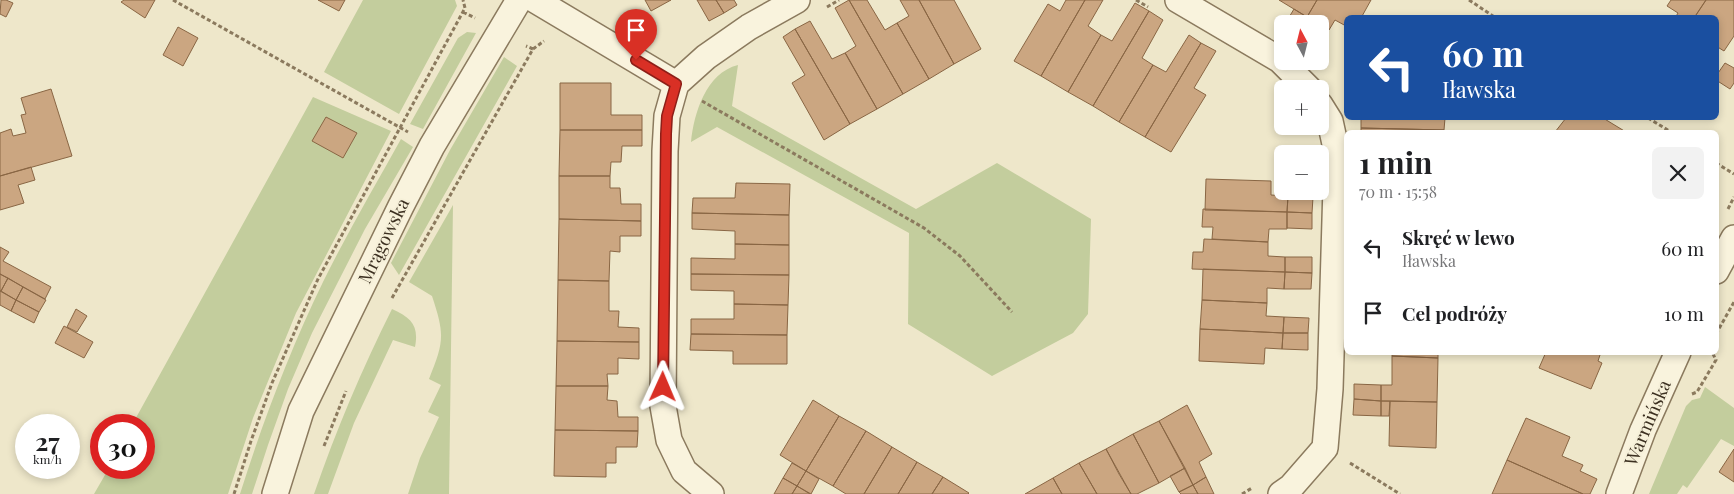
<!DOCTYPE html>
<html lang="pl">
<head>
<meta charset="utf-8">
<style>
  body { margin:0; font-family:"Playfair Display",serif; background:#f2f2f2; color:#202124; height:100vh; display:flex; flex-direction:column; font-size:19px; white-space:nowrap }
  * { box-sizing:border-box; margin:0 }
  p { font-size:16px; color:#757577 }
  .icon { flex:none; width:28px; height:28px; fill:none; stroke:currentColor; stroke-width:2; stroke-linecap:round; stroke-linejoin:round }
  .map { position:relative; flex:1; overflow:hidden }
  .panel { position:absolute; left:1344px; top:130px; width:375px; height:225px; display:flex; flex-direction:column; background:#fff; border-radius:8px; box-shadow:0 2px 8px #0003 }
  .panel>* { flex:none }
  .top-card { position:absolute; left:1344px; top:15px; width:375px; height:105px; border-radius:8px; box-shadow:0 2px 8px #0003; background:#1a4fa0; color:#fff; overflow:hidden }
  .needle { width:32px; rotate:353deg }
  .tools { position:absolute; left:1274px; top:15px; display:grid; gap:10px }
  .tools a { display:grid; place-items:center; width:55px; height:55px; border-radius:8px; background:#fff; box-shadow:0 2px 8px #0003; font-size:25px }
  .speed { position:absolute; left:15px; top:414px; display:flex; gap:10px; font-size:25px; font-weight:700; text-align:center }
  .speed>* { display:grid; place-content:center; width:65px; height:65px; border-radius:50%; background:#fff; box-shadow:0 2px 8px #0003; line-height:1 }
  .speed small { font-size:12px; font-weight:400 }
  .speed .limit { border:8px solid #d22; background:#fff; color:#111 }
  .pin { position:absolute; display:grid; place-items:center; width:42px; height:42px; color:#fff; margin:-51px -21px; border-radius:50% 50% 50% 0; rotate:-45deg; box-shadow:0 0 5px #0007 }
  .pin .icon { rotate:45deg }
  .me { position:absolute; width:55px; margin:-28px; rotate:1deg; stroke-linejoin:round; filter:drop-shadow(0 0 4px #0008) }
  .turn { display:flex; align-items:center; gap:18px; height:105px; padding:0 15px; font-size:22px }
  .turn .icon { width:65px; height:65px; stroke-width:2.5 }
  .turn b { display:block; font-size:35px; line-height:42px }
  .round { display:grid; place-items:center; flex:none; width:52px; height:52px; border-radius:8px; background:#f2f2f2 }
  .summary { display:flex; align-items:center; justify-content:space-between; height:85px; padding:0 15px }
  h1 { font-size:30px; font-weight:700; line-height:38px }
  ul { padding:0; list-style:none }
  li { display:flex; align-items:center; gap:15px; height:65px; padding:0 15px }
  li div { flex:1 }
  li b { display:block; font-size:19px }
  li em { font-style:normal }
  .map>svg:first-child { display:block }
  .green { fill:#c3cd9d }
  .building { fill:#cba681; stroke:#896644 }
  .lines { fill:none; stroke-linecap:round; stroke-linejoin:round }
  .minor-casing { stroke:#8b7a5e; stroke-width:28 }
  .path { stroke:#8b7a5e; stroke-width:3; stroke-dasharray:4 2.5; stroke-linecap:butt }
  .minor { stroke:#f9f3dd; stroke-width:25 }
  .route-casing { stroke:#8d1f18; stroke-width:12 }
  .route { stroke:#d93025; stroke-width:9 }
  .labels { text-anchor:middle; stroke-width:4; stroke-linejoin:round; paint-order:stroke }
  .street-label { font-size:18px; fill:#3c3021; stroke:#f6f0d9 }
</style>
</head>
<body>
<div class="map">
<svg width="1734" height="494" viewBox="0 0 1734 494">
  <rect width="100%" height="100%" fill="#eee7ca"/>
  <path class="green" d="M363,0H455L457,6L399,114L324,72Z
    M467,32L476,33L423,129L410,124L458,38Z
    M504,57L517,66L399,275L391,263L450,150Z
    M738,65L732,106L916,209L997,163L1091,219L1088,314L1073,333L992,376L908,324L909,233L717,127L691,142C694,113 706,73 738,65Z
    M313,97L391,131L296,313L253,418L228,494H94L109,468H144V425H132Z
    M401,139L413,147L365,229L312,333L288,389L268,445L252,494H240C263,421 290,350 323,282C347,233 375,186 401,139Z
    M453,205L449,494H408L420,458L439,417L428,412L441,385L429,379C444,342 445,335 432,296L409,282Z
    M392,309C412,318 419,326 415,347L393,340L354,423L328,494H314C336,430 362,369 392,309Z
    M1705,387L1734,408V446L1721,439L1687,488L1683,485L1677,494H1649L1686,406L1692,400L1700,398Z"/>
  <path class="building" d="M1,0H6L13,3L6,17L0,14Z
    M124,0H155L145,18L121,2Z
    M318,0H345L339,11Z
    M645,0H671L651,11Z
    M697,0H716L724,13L709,21Z
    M716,0H734L737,5L724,13Z
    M849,0L903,94L877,109L845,53L856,46L835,8Z
    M849,0H867L885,30L897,23L929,79L903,94Z
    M900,0H919L954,64L929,79L897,23L909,16Z
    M919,0H954L981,49L954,64Z
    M1066,0H1085L1041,76L1014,61L1048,4L1060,11Z
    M1085,0H1103L1088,26L1101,35L1068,92L1041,76Z
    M1279,0H1317L1307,17Z
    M1317,0H1371L1361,18H1346V26L1335,20L1329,30L1307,17Z
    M1671,0H1706L1694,18H1675L1678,13L1667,6Z
    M1706,0H1734V36L1724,51L1716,46V18H1694Z
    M1135,3L1149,11L1093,106L1068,92L1101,35L1112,41Z
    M1294,9L1307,17L1303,24H1285Z
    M1149,11L1163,20L1142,58L1153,65L1119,122L1093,106Z
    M1307,17L1318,24H1303Z
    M810,21L832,59L845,53L846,54L877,109L850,124L795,29Z
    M178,27L198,38L183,66L163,55Z
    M795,29L850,124L824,140L792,83L805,75L783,37Z
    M1189,35L1201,43L1145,137L1119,122L1153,65L1166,72Z
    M1201,43L1216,51L1194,88L1206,95L1171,152L1145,137Z
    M1725,63L1734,68V83L1730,89L1716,80V76Z
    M560,83H611V115H642V130H560Z
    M51,89L72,156L0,176V133L11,129L13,136L26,133L21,115L26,114L21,98Z
    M326,117L357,133L343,158L312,141Z
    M1361,118H1445L1444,130L1361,128Z
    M1566,118H1603L1626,132H1555Z
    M1361,128L1444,130V132H1361Z
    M560,130H642V146H622L621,162H611L610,176H559Z
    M31,167L35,180L18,185L24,203L0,210V176Z
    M559,176H610V188H620L621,204H641V221L559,219Z
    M1206,179L1271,181V195L1288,196L1287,212L1205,210Z
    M736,183L790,184L789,215L692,213L693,198H735Z
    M1288,196L1313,197L1312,213L1287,212Z
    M1203,209L1287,212V229H1269L1268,242L1212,239L1213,227H1202Z
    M1287,212L1312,213V229L1287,228Z
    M692,213L789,215V245L735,244V231L692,229Z
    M559,219L641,221V236H620V252L610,251L609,281L558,280Z
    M1204,239L1268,242V256L1285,257V272L1192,269L1193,252H1203Z
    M735,244L789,245V275L691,274V258L735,259Z
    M0,247L9,252L3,261L51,287L45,299L0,274Z
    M1285,257H1312V273L1285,272Z
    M1203,269L1285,272L1284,289L1267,288V303L1202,300Z
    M1285,272L1312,273L1311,289H1284Z
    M0,274L8,278L1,291H0Z
    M691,274L789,275L788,305L734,304V291L691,290Z
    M8,278L23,287L16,300L1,291Z
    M558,280L609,281V311H619L618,327L639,328V342L557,341Z
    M23,287L46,300L39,312L16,300Z
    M0,291L16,300L11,311L0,305Z
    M16,300L39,312L34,323L11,311Z
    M1202,300L1267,303L1266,316L1284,317L1283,333L1200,329Z
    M734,304L788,305L787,335L691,334V319H734Z
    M76,309L87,316L77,332L67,327Z
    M1284,317L1309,318L1308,333H1283Z
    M64,326L93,342L84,358L55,343Z
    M1200,329L1283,333L1282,349L1265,348L1264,364L1199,361Z
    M1283,333H1308V350L1282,349Z
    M691,334L787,335V364H733V351L690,350Z
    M557,341L639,342V359L618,358V374H607L608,386H556Z
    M1392,352H1438V358L1392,356Z
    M1546,352H1601L1598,361L1602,363L1591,389L1539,368Z
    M1392,356L1438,358L1437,402L1381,401V385H1392Z
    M1354,384L1381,385V401L1354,399Z
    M556,386H608L607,400L617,401L618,417H638V431L555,430Z
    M1354,399L1381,401V416L1353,415Z
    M813,400L839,416L806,471L780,455Z
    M1381,401H1390L1389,416H1381Z
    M1390,401L1437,402L1436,448L1389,446Z
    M1187,405L1212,454L1199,462L1206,477L1193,485L1159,421Z
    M839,416L866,431L833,486L806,471Z
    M1526,418L1570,437L1562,456L1583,465L1580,471L1597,479L1590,494H1583L1507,460Z
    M1159,421L1185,468L1159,483L1133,434Z
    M555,430L638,431L637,447H616V463H606V477L554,476Z
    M866,431L892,447L864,494H846L833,486Z
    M1133,434L1159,483L1137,494H1131L1106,449Z
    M892,447L917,462L913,469L898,494H864Z
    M1106,449L1119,474L1131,494H1097L1079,463Z
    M1734,449V482L1719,472Z
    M1507,460L1583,494H1492Z
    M917,462L943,477L932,494H898Z
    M792,463L806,471L797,486L783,478Z
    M1079,463L1097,494H1062L1053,478Z
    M1185,468L1193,485L1179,492L1170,476Z
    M806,471L819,479L811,494L797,486Z
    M943,477L969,493L968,494H932Z
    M1206,477L1214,494H1198L1193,485Z
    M783,478L797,486L792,494H774Z
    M1053,478L1062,494H1025Z
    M1193,485L1198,494H1181L1179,492Z
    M797,486L810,494H792Z"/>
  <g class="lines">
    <defs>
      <path id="minor" d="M535,0L676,84
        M1178,0L1280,60L1309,89
        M1716,271L1734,238
        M275,494L301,411L401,206L432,146L519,0
        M711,494L684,471L669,440L663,406L665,151L667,116L676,84L706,57L749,27L797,0
        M1281,494L1291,487L1325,448L1330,389L1337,153L1330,121L1320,105
        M1619,494L1643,430L1678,352"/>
    </defs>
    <use href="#minor" class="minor-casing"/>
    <path class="path" d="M173,0L408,132
      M1136,0L1148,7
      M1469,0L1496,18
      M827,7L839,0
      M463,12L475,18
      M533,49L544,41
      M702,101L924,228L960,256L1012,312
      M1648,118L1671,132
      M1716,163L1734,174
      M1728,209L1734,197
      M392,298L533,49L526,46
      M1716,334L1734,302
      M1692,394L1697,392L1716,360L1712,352
      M324,446L346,391
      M1350,463L1400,494
      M234,494L251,441L272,383L318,279L465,8L463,0
      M1242,494L1252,488"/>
    <use href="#minor" class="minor"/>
  </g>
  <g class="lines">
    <defs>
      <path id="route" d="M636,60L676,84L667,116L666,134L663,387"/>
    </defs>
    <use href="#route" class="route-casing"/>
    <use href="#route" class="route"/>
  </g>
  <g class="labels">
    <g class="street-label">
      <text transform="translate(384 241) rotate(-64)" y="6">Mrągowska</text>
      <text transform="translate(1648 423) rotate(-67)" y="6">Warmińska</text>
    </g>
  </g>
</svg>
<div class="tools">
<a><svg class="needle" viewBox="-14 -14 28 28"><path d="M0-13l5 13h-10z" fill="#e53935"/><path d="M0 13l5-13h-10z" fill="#757577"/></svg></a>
<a>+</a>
<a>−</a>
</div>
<div class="speed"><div>27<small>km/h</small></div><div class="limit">30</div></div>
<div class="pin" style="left:636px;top:60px;background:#d93025"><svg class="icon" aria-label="arrive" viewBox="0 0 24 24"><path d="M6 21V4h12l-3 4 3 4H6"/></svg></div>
<svg class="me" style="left:663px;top:387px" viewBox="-20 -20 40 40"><path d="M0-17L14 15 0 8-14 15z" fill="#d93025" stroke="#fff" stroke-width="4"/></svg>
<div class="top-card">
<div class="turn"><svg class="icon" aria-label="left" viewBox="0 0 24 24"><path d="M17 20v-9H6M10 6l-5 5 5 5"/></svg><div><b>60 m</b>Iławska</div></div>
</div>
<section class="panel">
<div class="summary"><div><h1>1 min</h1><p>70 m · 15:58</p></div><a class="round"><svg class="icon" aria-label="close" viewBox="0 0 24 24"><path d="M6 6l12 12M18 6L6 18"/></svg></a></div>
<ul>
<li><svg class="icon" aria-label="left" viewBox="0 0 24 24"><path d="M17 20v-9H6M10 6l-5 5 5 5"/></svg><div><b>Skręć w lewo</b><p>Iławska</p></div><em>60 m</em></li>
<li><svg class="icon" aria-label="arrive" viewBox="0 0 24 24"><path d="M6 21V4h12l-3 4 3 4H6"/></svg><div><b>Cel podróży</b></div><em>10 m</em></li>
</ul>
</section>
</div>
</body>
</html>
